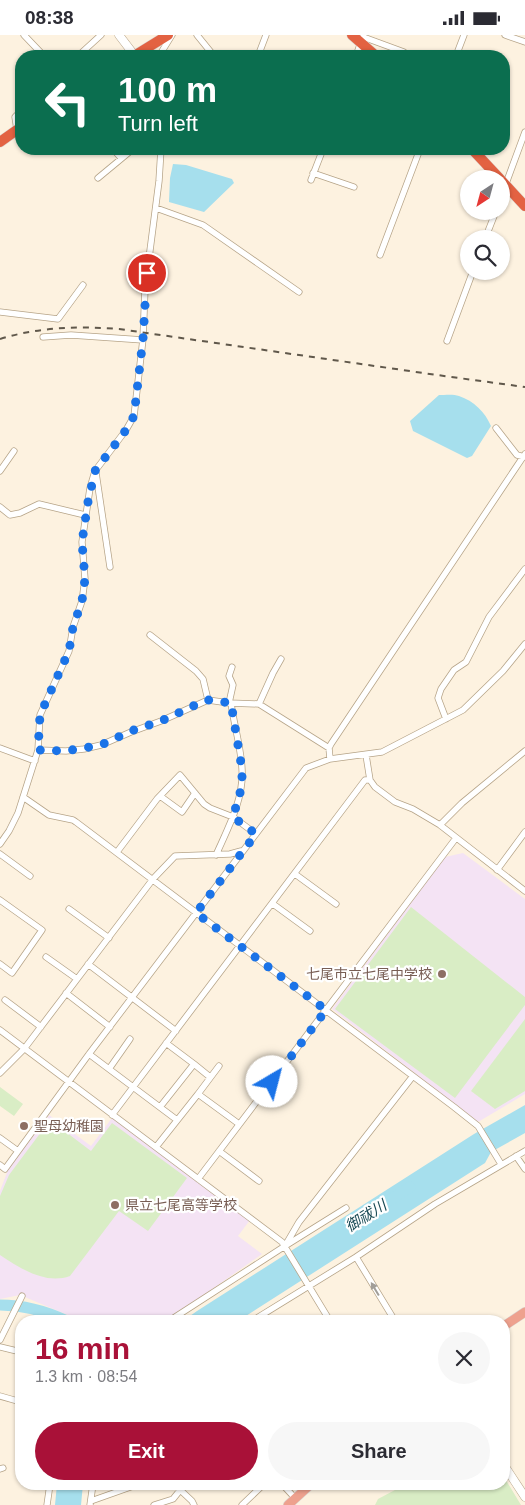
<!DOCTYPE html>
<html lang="en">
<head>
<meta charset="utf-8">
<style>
  body { margin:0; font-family:Helvetica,"Noto Sans JP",sans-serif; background:#f7f7f7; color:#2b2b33; height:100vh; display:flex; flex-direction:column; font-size:19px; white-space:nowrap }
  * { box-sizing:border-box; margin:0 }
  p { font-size:16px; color:#7c7c81 }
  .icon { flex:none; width:28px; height:28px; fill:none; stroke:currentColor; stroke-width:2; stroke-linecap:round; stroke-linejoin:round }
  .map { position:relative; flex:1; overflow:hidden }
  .panel { position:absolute; left:15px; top:1280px; width:495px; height:175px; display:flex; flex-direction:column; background:#fff; border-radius:20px; box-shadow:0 1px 4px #0004 }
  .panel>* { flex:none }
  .guide { position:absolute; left:15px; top:15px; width:495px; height:105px; border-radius:20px; box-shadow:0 1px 4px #0004; background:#0b6e4f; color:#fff; overflow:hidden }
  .needle { width:32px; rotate:216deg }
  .tools { position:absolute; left:460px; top:135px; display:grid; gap:10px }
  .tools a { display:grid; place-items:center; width:50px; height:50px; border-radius:50%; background:#fff; box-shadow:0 1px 4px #0004; font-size:25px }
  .pin { position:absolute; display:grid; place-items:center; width:42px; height:42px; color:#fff; margin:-21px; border:2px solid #fff; border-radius:50%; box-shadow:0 1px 5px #0007 }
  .me { position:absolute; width:55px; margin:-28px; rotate:37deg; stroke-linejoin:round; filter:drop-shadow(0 0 4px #0008) }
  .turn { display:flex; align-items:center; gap:18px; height:105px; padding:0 20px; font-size:22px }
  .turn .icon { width:65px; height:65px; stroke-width:2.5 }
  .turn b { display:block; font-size:35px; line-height:42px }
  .round { display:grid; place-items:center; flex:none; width:52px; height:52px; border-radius:26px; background:#f7f7f7 }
  .head { display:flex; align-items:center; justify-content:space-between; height:85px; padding:0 20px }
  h1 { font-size:30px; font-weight:600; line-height:38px; color:#a91138 }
  .action { display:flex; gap:10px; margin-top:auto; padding:10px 20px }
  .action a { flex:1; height:58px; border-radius:30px; background:#a91138; color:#fff; font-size:20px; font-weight:600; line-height:58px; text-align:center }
  .action a+a { background:#f7f7f7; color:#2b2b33 }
  .status { display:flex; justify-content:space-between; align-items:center; height:35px; padding:0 25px; background:#fff; direction:ltr }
  .status svg { height:14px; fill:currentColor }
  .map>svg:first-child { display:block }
  .education { fill:#f4e3f4 }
  .green { fill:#d9edc5 }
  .water { fill:#a6dfed }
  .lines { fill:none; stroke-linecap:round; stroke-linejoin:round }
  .river { stroke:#a6dfed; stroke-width:11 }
  .street-casing { stroke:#b6a488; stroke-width:7 }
  .secondary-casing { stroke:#b6a488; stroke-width:9 }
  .primary-casing { stroke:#dad8d6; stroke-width:10 }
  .highway-casing { stroke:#dad8d6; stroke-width:11 }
  .street { stroke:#fff; stroke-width:5.5 }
  .secondary { stroke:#fff; stroke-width:8 }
  .primary { stroke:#eea18e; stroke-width:9 }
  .highway { stroke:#e36242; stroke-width:10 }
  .rail { stroke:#60584b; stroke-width:2; stroke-dasharray:6 6; stroke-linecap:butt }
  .oneway { fill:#a19e99 }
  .route { stroke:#1a73e8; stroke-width:9; stroke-dasharray:0 16.2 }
  .education-dot { fill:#8d6e63; stroke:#fff; stroke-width:2 }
  .labels { text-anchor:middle; stroke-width:4.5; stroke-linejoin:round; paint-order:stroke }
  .education-label { font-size:14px; fill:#785e54; stroke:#fff; text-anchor:start }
  .water-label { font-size:15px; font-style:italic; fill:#174853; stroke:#fff }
</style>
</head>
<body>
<div class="status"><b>08:38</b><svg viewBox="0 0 49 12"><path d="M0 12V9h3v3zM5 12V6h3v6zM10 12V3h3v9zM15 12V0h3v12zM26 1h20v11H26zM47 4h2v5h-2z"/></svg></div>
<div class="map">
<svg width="525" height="1470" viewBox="0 0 525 1470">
  <rect width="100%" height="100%" fill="#fdf2e0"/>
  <path class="education" d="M463,818L525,864V1059L478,1087L332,974L445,822Z
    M49,1080L91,1111L112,1083L250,1185L238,1201L262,1219L167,1286H82L20,1260L0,1264V1156L8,1135Z"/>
  <path class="green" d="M411,872L525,962V970L455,1063L335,974Z
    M525,984V1056L495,1074L471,1056Z
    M0,1052L23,1069L14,1081L0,1071Z
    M50,1085L91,1116L112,1088L187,1143L148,1196L119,1176L70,1241C45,1250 20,1233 0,1220V1161L9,1140Z
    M504,1442L521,1470H375L378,1464L395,1455L430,1454L439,1449H504Z"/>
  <path class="water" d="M173,129L186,130L232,144L234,148L204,177L169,167L170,143Z
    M439,360C445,360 454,359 459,361C474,366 485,377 491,391L472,421L467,423L413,396L410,386Z
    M525,1070V1098L491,1117L485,1128L238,1286H183L197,1276L474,1099Z
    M57,1449H83L81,1470H55Z"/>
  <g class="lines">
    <path class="river" d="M359,1185L410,1152
      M0,1270C23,1270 46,1276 67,1286"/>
    <defs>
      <path id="street" d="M24,0L44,21
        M197,0L214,21
        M505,0L525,7
        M363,2L404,17
        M78,21L101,0
        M159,21L172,0
        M258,21L266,0
        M356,21L361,7
        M456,21L464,0
        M17,95L15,82L21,76
        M113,114L121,123
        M313,138L354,152
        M98,143L133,114
        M311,145L323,114
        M501,162L525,97
        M156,173L203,190L299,257
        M485,204L496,176
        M380,220L420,114
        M0,277L58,284L83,250
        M43,302L71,300L143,305
        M447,306L473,236
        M496,393L517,420L525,422
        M0,436L14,416
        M96,438L110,532
        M0,472L10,480L20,478L39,469L85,480
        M150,600L196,636L203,644L208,665
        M229,668L233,650L229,641L232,632
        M259,669L273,638L281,624
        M446,684L438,663L441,654L454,635L466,627L489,582L525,534
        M0,713L35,726
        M38,715L66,716L84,714L101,710L131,697L161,686L208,665L229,668L259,669L329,713
        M366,720L370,745L375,752L395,767L413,774L440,790L525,856
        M330,724L329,713L331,709L525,419
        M160,761L182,777L195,758
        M23,762L49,780L73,785L76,787L454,1072L478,1091L501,1129
        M440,790L462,768L525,716
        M0,809L9,796L18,778L38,715L40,680L69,616L73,592L82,566L85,544L82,507L90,453L95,436L126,395L134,381L143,304L145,254L159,146L161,114
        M117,817L157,764L180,740L204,769L210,773L233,782L256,799
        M0,819L30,841
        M216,820C228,793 244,764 242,734C241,712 234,690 231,668
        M497,835L525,797
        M295,839L336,869
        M0,865L42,895L12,938L0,929
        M273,869L310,896
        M69,874L109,903
        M46,922L77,944
        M88,929L176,996
        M66,958L110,992
        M5,965L41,992
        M0,995L282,1207L330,1286
        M166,1008L194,1029
        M89,1019L177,1085
        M219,1031L198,1059L239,1089
        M109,1034L130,1004
        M0,1038L24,1014L153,844L175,821L230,819L241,816
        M160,1072L194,1029L210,1042
        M112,1080L365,745H370
        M0,1103L18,1116
        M156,1112L198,1059
        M219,1116L259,1146
        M516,1121L525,1134
        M0,1130L5,1134L89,1019L306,733L330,724L382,717L463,675L503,636L525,609
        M198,1144L456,803
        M285,1211L299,1187L413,1041
        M356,1222L395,1286
        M169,1286L285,1211L346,1173
        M252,1286L356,1222L435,1169L525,1116
        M0,1305L22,1261
        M0,1312L21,1317
        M0,1361L21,1367
        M20,1408H21
        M0,1434L3,1433
        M282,1449L295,1463
        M175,1450L192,1466L194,1470
        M91,1466L139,1449
        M47,1470L50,1449
        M90,1470L93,1449
        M154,1470L173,1464L181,1454
        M242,1470L264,1449"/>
      <path id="secondary" d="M119,0L135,21
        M504,1430L525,1462"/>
      <path id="primary" d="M504,1291L525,1277
        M288,1470L311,1449"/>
      <path id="highway" d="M352,0L376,21
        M134,21L168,0
        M0,107L21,92
        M472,114L500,144
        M501,145L525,171"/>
    </defs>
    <use href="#street" class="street-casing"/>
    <use href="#secondary" class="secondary-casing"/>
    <use href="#primary" class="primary-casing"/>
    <use href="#highway" class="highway-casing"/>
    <use href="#street" class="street"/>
    <use href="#secondary" class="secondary"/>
    <use href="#primary" class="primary"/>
    <use href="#highway" class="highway"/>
    <path class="rail" d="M0,304C39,292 78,291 119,294L444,341L525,352"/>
  </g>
  <defs><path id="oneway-solid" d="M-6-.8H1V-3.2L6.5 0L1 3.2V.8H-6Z" transform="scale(1.25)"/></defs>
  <use class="oneway" href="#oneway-solid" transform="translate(375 1254) rotate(-121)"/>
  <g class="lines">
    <path class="route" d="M147,238L143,304L134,381L126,395L95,436L88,467L82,507L85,544L82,566L73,592L69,616L40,680L38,715L66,716L101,710L131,696L161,686L204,666L208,665L231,668L242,734V751L233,782L256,799L196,878L326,975L272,1047"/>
  </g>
  <g class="education-dot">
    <circle cx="442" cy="939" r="5"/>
    <circle cx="24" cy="1091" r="5"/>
    <circle cx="115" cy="1170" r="5"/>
  </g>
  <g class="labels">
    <g class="education-label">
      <text x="432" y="944" text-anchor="end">七尾市立七尾中学校</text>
      <text x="34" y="1096">聖母幼稚園</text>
      <text x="125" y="1175">県立七尾高等学校</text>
    </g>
    <g class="water-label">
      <text transform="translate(366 1181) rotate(-32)" y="5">御祓川</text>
    </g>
  </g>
</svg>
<div class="tools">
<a><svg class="needle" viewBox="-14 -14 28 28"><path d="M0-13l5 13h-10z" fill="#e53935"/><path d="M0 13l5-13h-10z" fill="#7c7c81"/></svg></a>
<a><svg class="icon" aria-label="search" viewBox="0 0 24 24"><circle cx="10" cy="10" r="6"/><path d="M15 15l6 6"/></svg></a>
</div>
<div class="pin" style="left:147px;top:238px;background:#d93025"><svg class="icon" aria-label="arrive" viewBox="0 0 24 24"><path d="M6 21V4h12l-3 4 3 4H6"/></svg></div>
<svg class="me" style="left:272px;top:1047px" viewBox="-20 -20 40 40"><circle r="19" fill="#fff"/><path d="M0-13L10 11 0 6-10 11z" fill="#1a73e8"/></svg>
<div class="guide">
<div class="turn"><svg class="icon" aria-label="left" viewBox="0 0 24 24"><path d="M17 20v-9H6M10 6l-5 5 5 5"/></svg><div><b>100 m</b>Turn left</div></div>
</div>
<section class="panel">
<div class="head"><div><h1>16 min</h1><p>1.3 km · 08:54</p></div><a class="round"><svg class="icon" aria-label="close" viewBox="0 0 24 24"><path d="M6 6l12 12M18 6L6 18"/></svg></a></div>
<div class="action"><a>Exit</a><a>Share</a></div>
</section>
</div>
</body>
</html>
